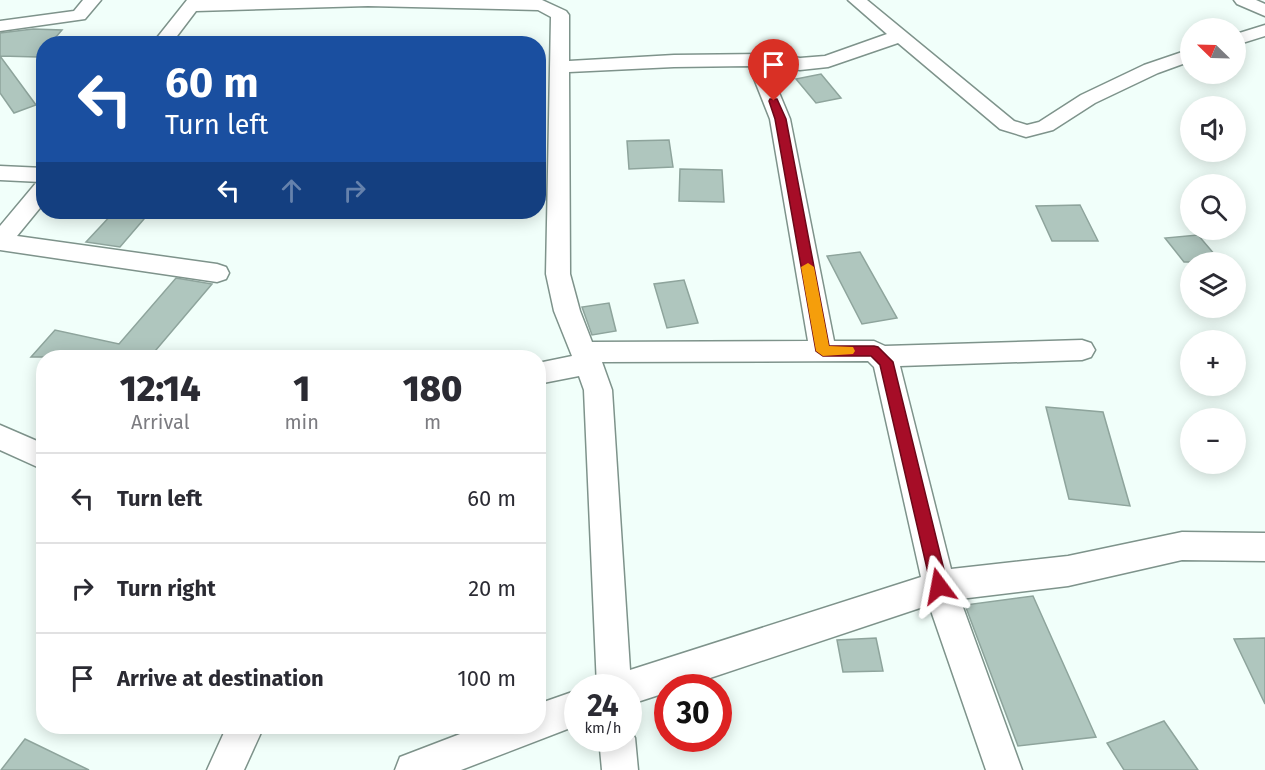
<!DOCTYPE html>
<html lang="en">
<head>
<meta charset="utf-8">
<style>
  body { margin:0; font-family:"Fira Sans",sans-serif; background:#f2f2f3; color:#2b2b33; height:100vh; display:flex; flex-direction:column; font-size:22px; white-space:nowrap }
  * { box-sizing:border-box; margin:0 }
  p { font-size:20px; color:#7c7c81 }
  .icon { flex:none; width:33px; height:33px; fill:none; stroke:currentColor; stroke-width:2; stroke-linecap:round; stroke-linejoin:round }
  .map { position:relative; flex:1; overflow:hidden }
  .drawer { position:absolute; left:36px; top:350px; width:510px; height:384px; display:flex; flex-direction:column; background:#fff; border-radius:24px; box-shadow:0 3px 15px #0003 }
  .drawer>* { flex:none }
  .hud { position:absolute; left:36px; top:36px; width:510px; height:183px; border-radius:24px; box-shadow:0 3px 15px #0003; background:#1a4fa0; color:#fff; overflow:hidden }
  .needle { width:39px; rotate:293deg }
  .buttons { position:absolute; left:1180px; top:18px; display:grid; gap:12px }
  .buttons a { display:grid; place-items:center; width:66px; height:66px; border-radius:50%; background:#fff; box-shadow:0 3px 15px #0003; font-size:30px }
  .speed { position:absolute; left:564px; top:674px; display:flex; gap:12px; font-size:30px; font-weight:700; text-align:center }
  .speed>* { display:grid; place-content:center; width:78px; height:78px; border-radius:50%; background:#fff; box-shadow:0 3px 15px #0003; line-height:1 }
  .speed small { font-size:15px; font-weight:400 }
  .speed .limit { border:9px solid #d22; background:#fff; color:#111 }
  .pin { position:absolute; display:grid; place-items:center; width:51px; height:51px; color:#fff; margin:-62px -26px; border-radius:50% 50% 50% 0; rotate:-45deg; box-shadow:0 0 6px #0007 }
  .pin .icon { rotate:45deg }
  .me { position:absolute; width:66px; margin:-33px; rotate:347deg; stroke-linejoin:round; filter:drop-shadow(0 0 4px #0008) }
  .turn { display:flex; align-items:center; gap:21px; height:126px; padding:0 30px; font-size:27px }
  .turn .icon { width:78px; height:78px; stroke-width:2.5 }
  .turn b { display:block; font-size:42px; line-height:51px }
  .lanes { display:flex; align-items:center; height:57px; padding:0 30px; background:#0003; justify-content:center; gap:30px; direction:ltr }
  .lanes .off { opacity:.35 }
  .eta { display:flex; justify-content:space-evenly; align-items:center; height:102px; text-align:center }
  .eta b { font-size:36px; font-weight:800; line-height:42px }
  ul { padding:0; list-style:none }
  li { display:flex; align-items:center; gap:18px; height:90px; padding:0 30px; border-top:2px solid #e1e1e2 }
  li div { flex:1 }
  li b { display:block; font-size:22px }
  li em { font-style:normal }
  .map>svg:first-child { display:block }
  .building { fill:#afc6be; stroke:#8ea49c; stroke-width:1.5 }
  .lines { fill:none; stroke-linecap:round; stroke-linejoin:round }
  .minor-casing { stroke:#7e938b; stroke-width:3 }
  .minor { fill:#fff; fill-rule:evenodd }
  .route { fill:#a60d27; stroke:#6c0819; stroke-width:1.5 }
  .slow { fill:#f59e0b }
</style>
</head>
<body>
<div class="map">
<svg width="1265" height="770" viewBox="0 0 1265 770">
  <rect width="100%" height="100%" fill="#f1fffa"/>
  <path class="building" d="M33,29L62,30L50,44H44V50L38,57L0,56L36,105L14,113L0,93V33Z
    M821,74L841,98L816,103L796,79Z
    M669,140L673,167L629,169L627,141Z
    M680,169L722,170L724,202L679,201Z
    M1080,205L1098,241H1052L1036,206Z
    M114,212H150L120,247L86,242Z
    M1198,235L1221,262H1184L1165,238Z
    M860,252L897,318L862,324L827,256Z
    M176,278L212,284L150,357H31L55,330L119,344Z
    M684,280L698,323L667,328L654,284Z
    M609,303L616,331L592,335L582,307Z
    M1046,407L1103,412L1130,506L1069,499Z
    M1033,596L1096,737L1018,746L965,605Z
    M876,638L883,671L843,672L837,640Z
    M1265,638V704L1234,639Z
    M1164,721L1198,770H1124L1107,743Z
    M25,739L89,770H1Z"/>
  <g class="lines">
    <defs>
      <path id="minor" d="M83,0H101L85,19L0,31V21L74,11Z
        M187,0H542L566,11L569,15V61L674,55L773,54L800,58L825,56L887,34L848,0H867L1014,121L1027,125L1039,122L1081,95L1144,65L1191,49V61L1158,73L1095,103L1053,130L1026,137L1000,129L898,43L828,67L800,70L768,66L790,119L834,341H874L885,346L1082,340L1091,343L1095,350L1091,357L1082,360L900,366L951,569L1068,556L1182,532L1265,533V561L1182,560L1068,586L960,599L1022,770H986L929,605L683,687H668V692L628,705V687H597L584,390L579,376L538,384V363L572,356L554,311L546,274L551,17L538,10L368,6L196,11L171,44H152ZM749,66L770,119L808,341L592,342L580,311L570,274L569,72L674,67ZM868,361L874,367L921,577L630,670L612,390L602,362Z
        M1234,0H1256L1265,4V16L1237,4Z
        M1265,25V36L1236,45V34Z
        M0,166L44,168V203L17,236L217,264L226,267L229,273L226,279L217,282L0,250V226L36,183L41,182L0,180Z
        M0,425L44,444V470L0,450Z
        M578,690V725L461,770H395L400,757L481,726H538V704Z
        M628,725L635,738L638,770H602L599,738H628Z
        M227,726H264L244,770H207Z"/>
    </defs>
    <use href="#minor" class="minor-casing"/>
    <use href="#minor" class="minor"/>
  </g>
  <path class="route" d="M770,99H777L786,119L829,346H874L878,347L893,362L948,586L945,592L939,594L934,592L931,586L880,365L871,356H823L816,351L775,119L769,101Z"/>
  <path class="slow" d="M808,263L814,267L829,346L853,347L855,351L853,354L823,356L816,351L801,267Z"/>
</svg>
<div class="buttons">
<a><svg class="needle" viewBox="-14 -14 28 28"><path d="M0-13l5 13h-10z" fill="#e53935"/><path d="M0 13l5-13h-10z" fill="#7c7c81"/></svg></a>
<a><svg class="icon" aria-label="sound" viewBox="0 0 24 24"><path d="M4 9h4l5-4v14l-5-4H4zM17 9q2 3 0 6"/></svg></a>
<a><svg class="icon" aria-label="search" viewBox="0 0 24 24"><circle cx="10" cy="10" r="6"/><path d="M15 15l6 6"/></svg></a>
<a><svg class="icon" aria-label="layers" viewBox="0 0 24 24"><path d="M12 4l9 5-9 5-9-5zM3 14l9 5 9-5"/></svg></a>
<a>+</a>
<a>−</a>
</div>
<div class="speed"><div>24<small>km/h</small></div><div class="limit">30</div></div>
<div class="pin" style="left:774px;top:101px;background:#d93025"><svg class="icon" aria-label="arrive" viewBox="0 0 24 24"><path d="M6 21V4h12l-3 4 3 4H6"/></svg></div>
<svg class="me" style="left:939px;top:586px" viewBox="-20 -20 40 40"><path d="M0-17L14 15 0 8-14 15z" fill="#a60d27" stroke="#fff" stroke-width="4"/></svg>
<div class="hud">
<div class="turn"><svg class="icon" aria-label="left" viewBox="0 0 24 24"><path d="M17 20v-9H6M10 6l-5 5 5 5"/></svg><div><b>60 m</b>Turn left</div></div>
<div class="lanes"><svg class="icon" aria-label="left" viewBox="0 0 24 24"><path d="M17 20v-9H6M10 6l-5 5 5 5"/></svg><svg class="icon off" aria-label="ahead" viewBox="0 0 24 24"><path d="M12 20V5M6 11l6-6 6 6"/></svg><svg class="icon off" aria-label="right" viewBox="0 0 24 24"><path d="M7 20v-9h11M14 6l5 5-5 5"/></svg></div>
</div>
<section class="drawer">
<div class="eta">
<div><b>12:14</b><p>Arrival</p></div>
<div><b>1</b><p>min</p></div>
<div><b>180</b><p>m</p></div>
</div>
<ul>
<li><svg class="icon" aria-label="left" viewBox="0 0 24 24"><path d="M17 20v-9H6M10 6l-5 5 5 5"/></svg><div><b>Turn left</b></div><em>60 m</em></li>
<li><svg class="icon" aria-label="right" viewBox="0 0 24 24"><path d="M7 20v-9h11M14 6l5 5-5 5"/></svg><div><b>Turn right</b></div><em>20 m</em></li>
<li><svg class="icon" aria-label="arrive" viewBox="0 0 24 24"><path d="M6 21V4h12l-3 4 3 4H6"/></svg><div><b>Arrive at destination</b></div><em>100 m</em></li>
</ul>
</section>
</div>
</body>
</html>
